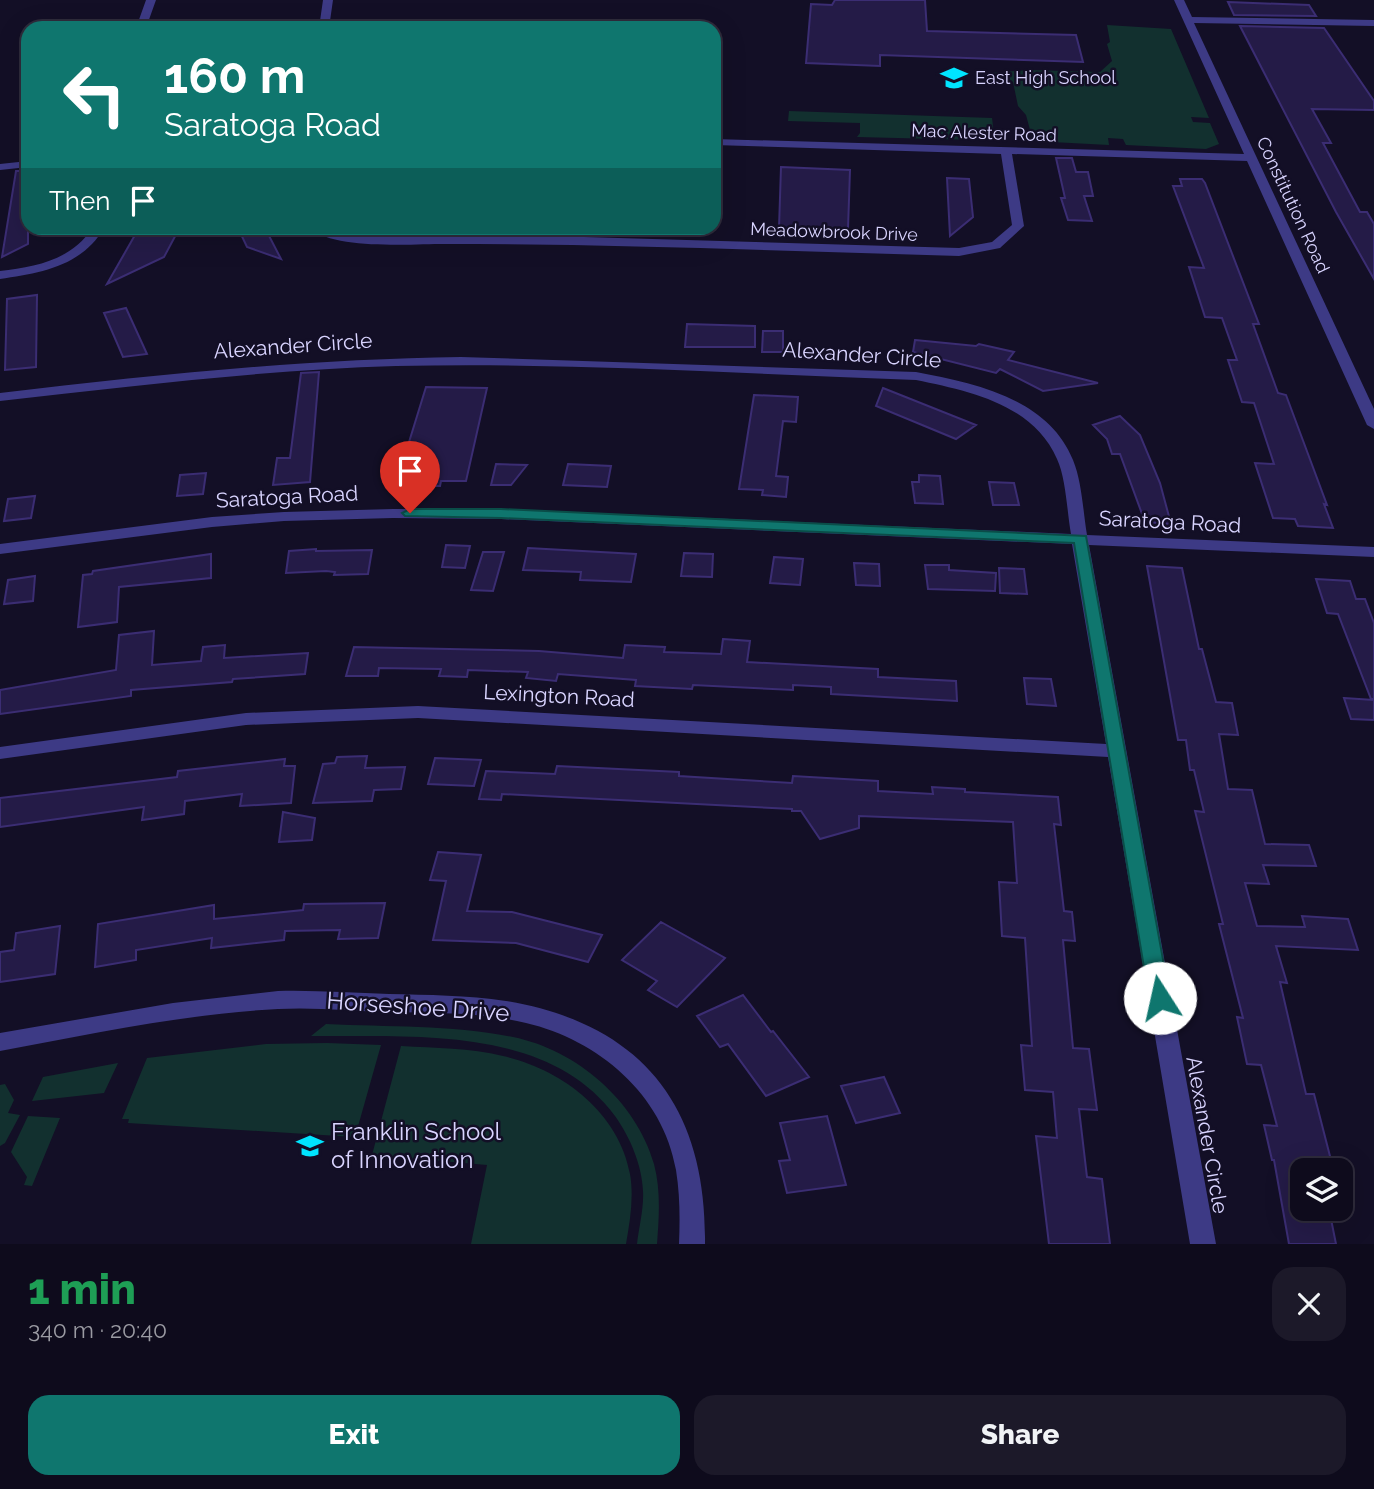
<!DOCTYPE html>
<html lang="en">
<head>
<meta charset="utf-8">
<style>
  body { margin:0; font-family:Raleway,sans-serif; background:#1c1929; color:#f1f3f6; height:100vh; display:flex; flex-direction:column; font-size:26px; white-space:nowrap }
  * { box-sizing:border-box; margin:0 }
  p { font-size:23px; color:#9b9ba3 }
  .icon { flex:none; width:38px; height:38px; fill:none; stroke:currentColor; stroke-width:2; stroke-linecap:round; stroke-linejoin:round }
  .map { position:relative; height:1244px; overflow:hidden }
  .panel { display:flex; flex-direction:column; background:#0e0b1c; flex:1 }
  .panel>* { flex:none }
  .guide { position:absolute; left:21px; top:21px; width:700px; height:214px; border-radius:21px; box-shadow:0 7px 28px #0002,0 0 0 2px #2e2b3b; background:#0f766e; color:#fff; overflow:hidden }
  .fabs { position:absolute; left:1290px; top:1158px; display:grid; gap:14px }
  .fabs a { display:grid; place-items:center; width:63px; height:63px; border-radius:14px; background:#0e0b1c; box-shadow:0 7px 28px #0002,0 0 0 2px #2e2b3b; font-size:35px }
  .pin { position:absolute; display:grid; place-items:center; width:60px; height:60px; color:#fff; margin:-72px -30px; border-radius:50% 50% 50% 0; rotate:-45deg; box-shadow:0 0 7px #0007 }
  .pin .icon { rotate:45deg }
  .me { position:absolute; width:77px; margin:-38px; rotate:350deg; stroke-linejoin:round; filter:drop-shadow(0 0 5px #0008) }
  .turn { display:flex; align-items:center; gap:24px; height:147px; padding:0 28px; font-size:32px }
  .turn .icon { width:91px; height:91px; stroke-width:2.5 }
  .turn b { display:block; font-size:49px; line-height:60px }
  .then { display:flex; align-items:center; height:66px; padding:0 28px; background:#0003; gap:14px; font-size:26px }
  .round { display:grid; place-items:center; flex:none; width:74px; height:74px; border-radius:21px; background:#1c1929 }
  .overview { display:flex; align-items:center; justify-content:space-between; height:119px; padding:0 28px }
  h1 { font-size:42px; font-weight:800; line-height:52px; color:#1e9e55 }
  .button { display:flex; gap:14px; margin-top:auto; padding:14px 28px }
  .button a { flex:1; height:80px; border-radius:21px; background:#0f766e; color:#fff; font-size:28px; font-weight:800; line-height:80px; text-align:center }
  .button a+a { background:#1c1929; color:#f1f3f6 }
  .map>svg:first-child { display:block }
  .green { fill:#12302f }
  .building { fill:#241b47; stroke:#3b2d73; stroke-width:2 }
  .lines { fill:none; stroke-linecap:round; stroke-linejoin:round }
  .minor { fill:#3d3a85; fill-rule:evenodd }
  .route { fill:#0f766e; stroke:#0a4d48; stroke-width:2 }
  .labels { text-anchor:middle; stroke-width:5; stroke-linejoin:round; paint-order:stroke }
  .far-poi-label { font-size:18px; fill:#d9d4ff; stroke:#130f26; text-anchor:start }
  .far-street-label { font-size:18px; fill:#d9d4ff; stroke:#130f26 }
  .street-label { font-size:21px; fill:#d9d4ff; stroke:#130f26 }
  .near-street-label { font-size:24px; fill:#d9d4ff; stroke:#130f26 }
  .near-poi-label { font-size:24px; fill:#d9d4ff; stroke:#130f26; text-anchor:start }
</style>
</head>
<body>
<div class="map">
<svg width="1374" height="1244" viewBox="0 0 1374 1244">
  <rect width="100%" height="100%" fill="#130f26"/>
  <path class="green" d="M1107,25L1171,29L1209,118L1191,117L1193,122L1210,123L1219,144L1206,149L1126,145L1123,139L1108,138L1109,145L1033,141L1026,115L1018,106L1013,82L991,73L1029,70L1100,72L1112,61L1107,44L1110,42Z
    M789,111L992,118L994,134L986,135V139L977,140L857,137L860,133V123L788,121Z
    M326,1024C388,1027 453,1025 513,1037C577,1050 636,1101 654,1164C661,1190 659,1218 657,1244H637C639,1227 644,1208 643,1191C642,1165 630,1137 615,1116C548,1025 412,1037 311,1036Z
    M327,1043L381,1045L355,1137L128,1123L129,1119H122L147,1058L266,1044Z
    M401,1046C435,1048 470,1048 503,1056C561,1069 619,1112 630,1174C634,1197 630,1221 626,1244H471L487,1165L372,1155Z
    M118,1063L104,1093L32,1101L43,1077Z
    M5,1084L14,1100L8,1113L20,1115L5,1143L0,1146V1085Z
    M28,1116L60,1118L32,1186L24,1185L27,1177L11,1152Z"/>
  <path class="building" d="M835,0H925L927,31L1076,35L1083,62L880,55V66L806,63L811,4L832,5Z
    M1228,2L1309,5L1316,16L1234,15Z
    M1240,26L1324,28L1374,101V110L1312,109L1331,143H1323L1360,212H1367L1374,224V279L1336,212Z
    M1056,158H1072L1076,172H1088L1093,196H1084L1092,221L1068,220L1061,198H1065Z
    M781,167L850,170L848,229L779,228Z
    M16,171H28V244L2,257Z
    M947,178L969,179L973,217L950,236Z
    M1180,179H1202L1205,183L1259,324H1253L1278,393L1286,395L1327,505L1324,504L1333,528L1298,526L1295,519L1273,518L1255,463L1274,464L1254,403L1242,402L1228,360H1237L1222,318L1205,317L1189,267L1204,268L1173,186H1182Z
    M139,228L179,229L164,257L107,284Z
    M238,228H265L281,259L247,247Z
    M37,295L36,367L5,370L7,299Z
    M126,308L147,354L123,357L104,313Z
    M687,324L755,326V347H685Z
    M763,331H783V352H762Z
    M915,340L976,346L979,344L1014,352L1008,360L1098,383L1043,391L1000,369L996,373L913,352Z
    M319,372L310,482L273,485L277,458H290L301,373Z
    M426,387L487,388L466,481H441L440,486H410L412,481H397Z
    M883,388L976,425L956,439L876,406Z
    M754,395L798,397L796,422L783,421L776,476L788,477L786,497L762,495L763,490L739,489Z
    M1120,416L1140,435L1160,483L1171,524L1145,522L1120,454H1112L1107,439L1093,425Z
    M496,464L527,465L511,485H491Z
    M568,464L611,466L607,487L563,485Z
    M206,473L203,494L177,496L180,475Z
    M919,475L940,476L943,504L915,503L912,482H919Z
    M989,482L1014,483L1019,505H993Z
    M35,496L31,518L4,521L8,499Z
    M446,545L470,546L465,568L442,567Z
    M528,548L636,554L631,582L580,580L581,572L523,570Z
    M316,549V551L372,550L368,574L334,575L335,572L326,571L286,573L289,551Z
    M483,552H504L493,591L471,590Z
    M684,553L713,554L712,577L681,576Z
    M211,554V578L119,587L117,622L78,627L83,575L92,574L93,571Z
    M774,557L803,559L800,585L770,583Z
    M854,563L879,564L880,586L856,585Z
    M925,565H949V570L996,573L995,591L928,589Z
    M1147,566L1182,568L1199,649H1202L1216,702L1232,703L1238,735L1219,734L1228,789L1252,790L1265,844L1309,845L1316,866L1263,865L1269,884L1245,883L1257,926L1305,927L1302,916L1348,919L1358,950L1276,946L1287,983L1280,982L1306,1094H1314L1332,1164L1302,1162V1209H1329L1336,1244H1289L1274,1160H1272L1264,1125L1277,1126L1261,1065L1247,1064L1237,1017L1243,1018L1219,924H1223L1195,811L1204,812L1194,770H1190L1186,740H1178Z
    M999,568L1024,569L1027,594L1000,593Z
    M35,576L33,601L4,604L8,580Z
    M1316,579L1350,581L1356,599H1365L1374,623V699H1371L1338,614L1327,613Z
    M154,631L152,665L201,661L203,647L225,645L224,658L308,653L305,674L233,679L232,682L131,690V696L0,714V690L116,670L119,635Z
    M723,639L750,641L747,662L878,669V677L956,681L957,701L831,694V687L793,685V690L693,685L692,689L635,686L636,680L558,674L556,681L526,678L528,672L468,670L467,677L439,676L441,669L379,668L378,676H346L354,647L539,651L623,658L625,645L665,647L664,652L721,654Z
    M1024,678L1051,679L1056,706L1027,704Z
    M1344,698L1374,700V720L1351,719Z
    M367,756L365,768L405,767L401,789L374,790L372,801L313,803L323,764L335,763L337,757Z
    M435,758L481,760L474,786L428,784Z
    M285,759L284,766H295L291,803L240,806L242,794L185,801L184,814L142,820L144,807L0,827V798L177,777L178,771Z
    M557,766L679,772V776L792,783L793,776L878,781V791L933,794L932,787L965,789V792L1058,797L1061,825L1054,824L1064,911L1072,912L1075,941L1063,940L1073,1048L1089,1049L1097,1110L1079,1109L1087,1177L1102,1179L1110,1244H1049L1036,1136L1057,1138L1053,1092L1025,1090L1021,1045L1032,1046L1025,938L1002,936L999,882L1017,883L1013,822L859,816V828L820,839L801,811H792V809L502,794L501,800L479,799L486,771L555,774Z
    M283,812L315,818L312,840L279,842Z
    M438,852L481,855L467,911L512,912L602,935L588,962L516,943L433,940L446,881L430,880Z
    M385,903L378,938L338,939L340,930L285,931L284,940L211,948L212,938L136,950V960L95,967L98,924L214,905V919L303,910L304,904Z
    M661,922L725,958L677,1007L648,990L657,981L622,960Z
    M60,926L55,974L0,982V952L14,950L16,933Z
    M743,995L771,1032L773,1031L809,1077L766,1096L728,1044L720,1047L697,1016Z
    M884,1077L900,1113L856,1123L841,1086Z
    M827,1116L846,1185L787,1193L779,1161L790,1160L780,1123Z"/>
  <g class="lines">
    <path class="minor" d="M146,0H156L146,28H136Z
      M323,0H333L329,28H319Z
      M1174,0H1184L1192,17L1374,20V26L1194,23L1374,409V429L1367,425L1247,161L1012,154L1024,226L1000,248L959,256C788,251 616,244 444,244C412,244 333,250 310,228H325L365,236H550L959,248L992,242L1012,225L1001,154L714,145V139L1244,154Z
      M28,161V167L0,170V164Z
      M92,228H104C82,266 41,273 0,279V271C35,267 72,260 92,228Z
      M461,357L916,372C974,383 1048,398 1073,460C1082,482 1083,511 1087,535L1374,547V557L1089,545L1216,1244H1190L1108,757L418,718L246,725L0,759V747L246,713L418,706L1106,744L1072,544L501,519L393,518L284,521L212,527L0,554V544L212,517L284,512L393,509H501L1071,534C1067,512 1066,478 1057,459C1033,404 969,391 916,380C743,374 570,362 396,366C264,370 132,386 0,401V393C153,375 306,359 461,357Z
      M278,991C315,990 352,993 389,994C428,995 467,995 506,1001C643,1024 707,1107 705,1244H679C680,1219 680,1195 676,1170C663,1094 598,1040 526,1023C481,1012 435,1013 389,1012C352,1011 315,1007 278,1009C184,1014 92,1034 0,1051V1033L173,1003Z"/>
  </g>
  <path class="route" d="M410,509H501L1086,536L1170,998L1167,1003L1160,1005L1152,1003L1149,998L1074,543L501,518L405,516L402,513Z"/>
  <defs>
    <symbol id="school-bare" viewBox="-9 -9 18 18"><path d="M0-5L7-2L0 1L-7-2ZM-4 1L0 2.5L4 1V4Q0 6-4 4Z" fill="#00e5ff" stroke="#130f26" stroke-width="2.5" paint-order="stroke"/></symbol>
  </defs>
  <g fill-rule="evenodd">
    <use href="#school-bare" x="935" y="59" width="38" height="38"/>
    <use href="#school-bare" x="291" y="1127" width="38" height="38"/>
  </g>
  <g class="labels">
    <g class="far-poi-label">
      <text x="975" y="84">East High School</text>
    </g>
    <g class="far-street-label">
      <text transform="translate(984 133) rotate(2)" y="6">Mac Alester Road</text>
      <text transform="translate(1293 205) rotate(65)" y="6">Constitution Road</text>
      <text transform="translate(834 232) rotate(2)" y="6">Meadowbrook Drive</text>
    </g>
    <g class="street-label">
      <text transform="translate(293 346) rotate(-4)" y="7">Alexander Circle</text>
      <text transform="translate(862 355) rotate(4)" y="7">Alexander Circle</text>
      <text transform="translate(287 497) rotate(-3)" y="7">Saratoga Road</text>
      <text transform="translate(1170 522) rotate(3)" y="7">Saratoga Road</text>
      <text transform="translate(559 696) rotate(3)" y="7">Lexington Road</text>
      <text transform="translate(1207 1135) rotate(80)" y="7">Alexander Circle</text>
    </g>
    <g class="near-street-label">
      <text transform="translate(418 1007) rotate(4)" y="8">Horseshoe Drive</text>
    </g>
    <g class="near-poi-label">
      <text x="331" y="1140">Franklin School<tspan x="331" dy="28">of Innovation</tspan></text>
    </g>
  </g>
</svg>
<div class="fabs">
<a><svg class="icon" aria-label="layers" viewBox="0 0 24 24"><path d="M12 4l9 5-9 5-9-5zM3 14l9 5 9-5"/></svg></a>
</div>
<div class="pin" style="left:410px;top:513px;background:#d93025"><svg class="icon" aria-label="arrive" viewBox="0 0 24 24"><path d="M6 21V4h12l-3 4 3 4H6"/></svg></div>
<svg class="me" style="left:1160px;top:998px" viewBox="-20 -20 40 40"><circle r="19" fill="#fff"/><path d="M0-13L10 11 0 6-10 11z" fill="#0f766e"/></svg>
<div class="guide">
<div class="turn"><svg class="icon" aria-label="left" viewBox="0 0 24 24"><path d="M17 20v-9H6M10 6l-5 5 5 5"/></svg><div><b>160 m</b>Saratoga Road</div></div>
<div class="then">Then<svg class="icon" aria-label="arrive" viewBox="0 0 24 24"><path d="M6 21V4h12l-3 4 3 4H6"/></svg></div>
</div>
</div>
<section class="panel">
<div class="overview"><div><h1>1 min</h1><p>340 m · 20:40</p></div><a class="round"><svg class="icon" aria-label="close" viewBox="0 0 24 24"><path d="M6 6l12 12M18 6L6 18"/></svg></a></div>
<div class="button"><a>Exit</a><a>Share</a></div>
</section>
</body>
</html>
